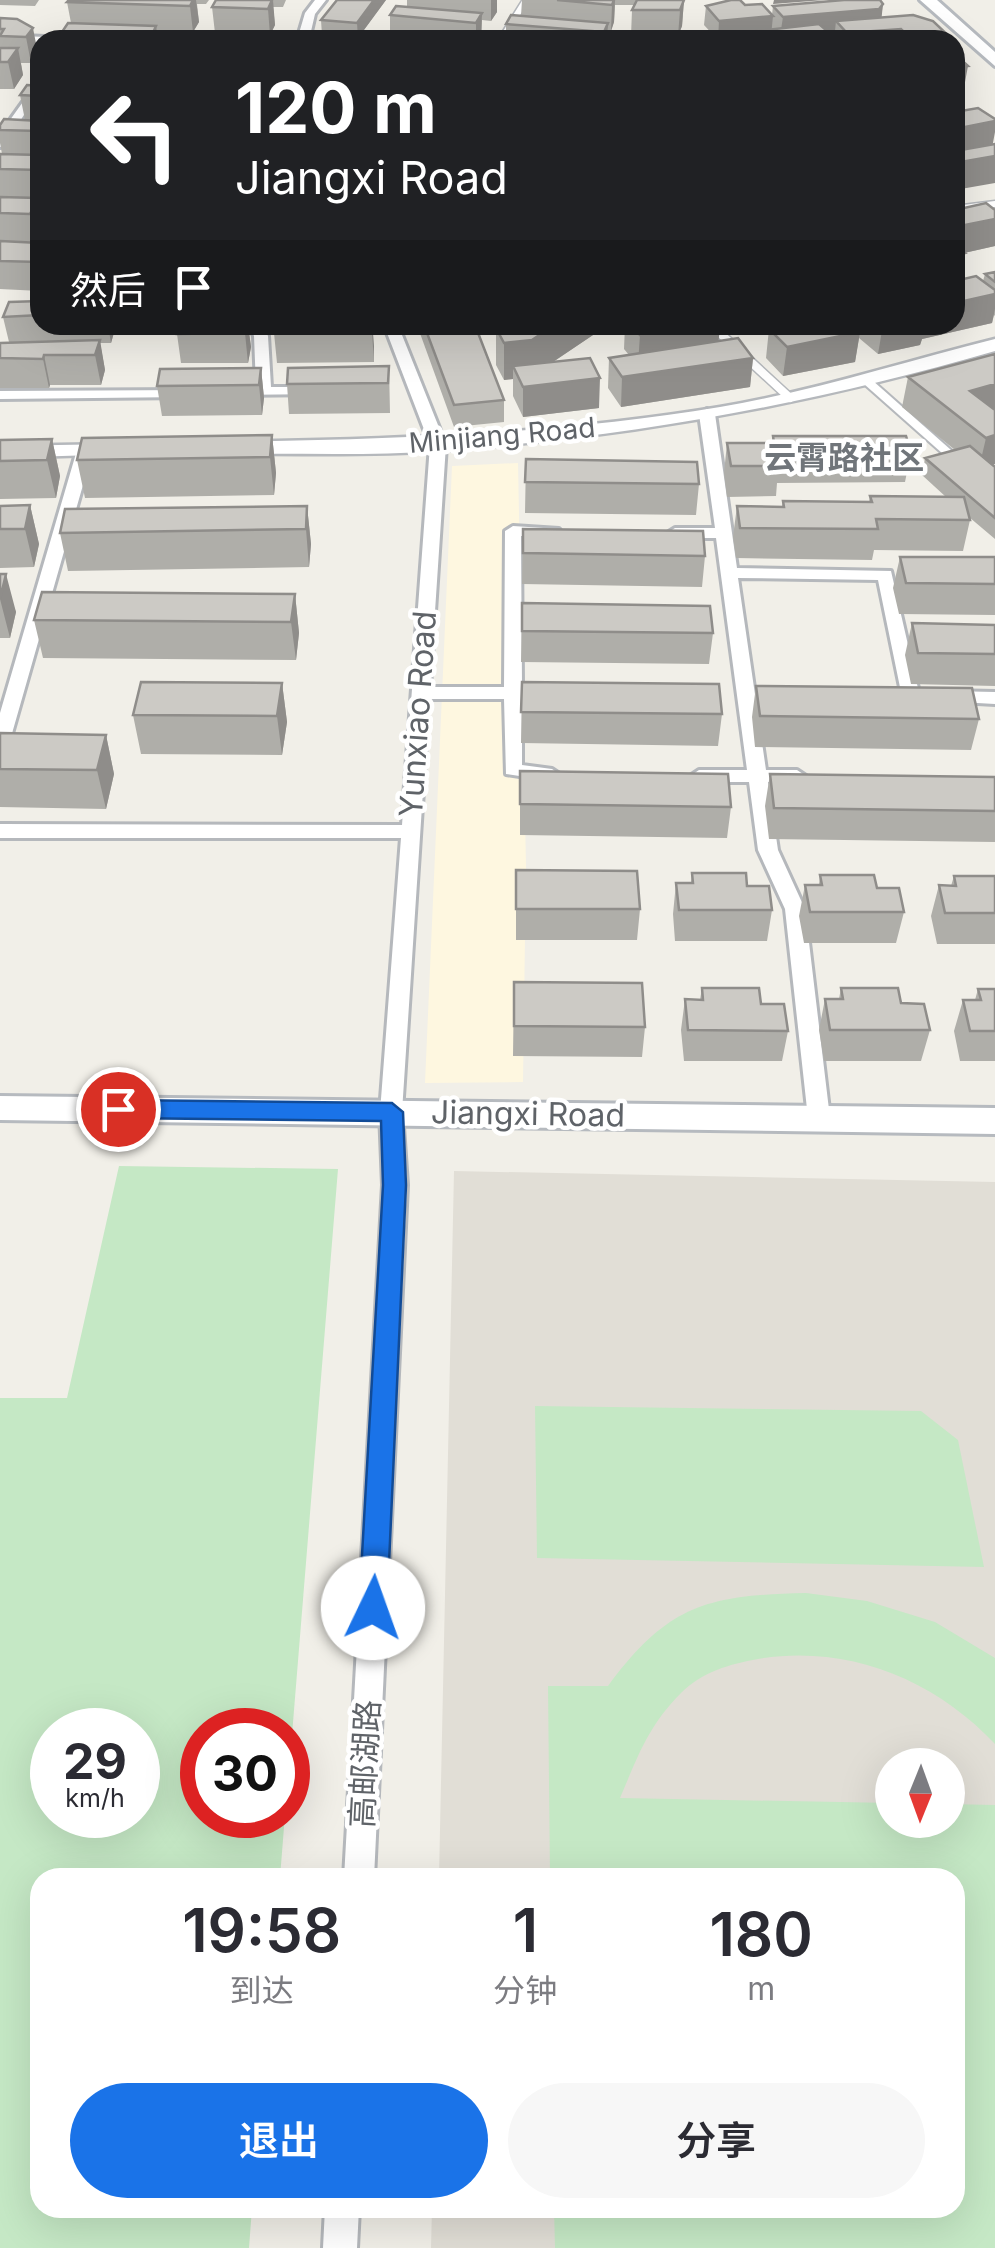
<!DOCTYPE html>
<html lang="zh">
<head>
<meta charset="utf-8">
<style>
  body { margin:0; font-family:Inter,"Noto Sans SC",sans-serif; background:#f7f7f7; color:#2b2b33; height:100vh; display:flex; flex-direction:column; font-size:38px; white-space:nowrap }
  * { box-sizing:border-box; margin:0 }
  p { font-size:32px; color:#7c7c81 }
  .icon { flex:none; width:55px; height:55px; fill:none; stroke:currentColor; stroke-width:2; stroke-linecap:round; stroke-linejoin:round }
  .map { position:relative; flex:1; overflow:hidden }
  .details { position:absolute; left:30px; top:1868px; width:935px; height:350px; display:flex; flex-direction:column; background:#fff; border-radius:30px; box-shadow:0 10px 40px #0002 }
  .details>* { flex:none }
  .guide { position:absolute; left:30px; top:30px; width:935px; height:305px; border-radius:30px; box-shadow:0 10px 40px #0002; background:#202124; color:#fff; overflow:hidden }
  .needle { width:65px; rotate:181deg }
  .buttons { position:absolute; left:875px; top:1748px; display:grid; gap:20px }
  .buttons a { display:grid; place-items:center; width:90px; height:90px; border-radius:50%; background:#fff; box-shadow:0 10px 40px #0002; font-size:50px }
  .speed { position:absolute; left:30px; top:1708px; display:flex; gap:20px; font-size:50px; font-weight:700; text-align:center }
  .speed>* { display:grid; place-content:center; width:130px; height:130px; border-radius:50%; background:#fff; box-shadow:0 10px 40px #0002; line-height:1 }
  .speed small { font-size:25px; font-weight:400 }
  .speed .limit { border:15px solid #d22; background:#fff; color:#111 }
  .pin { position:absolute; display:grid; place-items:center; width:85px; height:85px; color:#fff; margin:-42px; border:5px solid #fff; border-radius:50%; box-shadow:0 2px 10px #0007 }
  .me { position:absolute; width:110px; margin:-55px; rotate:3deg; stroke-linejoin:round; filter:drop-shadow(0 0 8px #0008) }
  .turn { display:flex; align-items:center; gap:35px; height:210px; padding:0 40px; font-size:45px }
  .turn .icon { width:130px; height:130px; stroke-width:2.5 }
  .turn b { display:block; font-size:70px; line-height:85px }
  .then { display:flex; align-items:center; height:95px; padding:0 40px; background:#0003; gap:20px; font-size:38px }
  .eta { display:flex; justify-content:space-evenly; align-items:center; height:170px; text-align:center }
  .eta b { font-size:60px; font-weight:600; line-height:70px }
  .action { display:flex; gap:20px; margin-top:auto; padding:20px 40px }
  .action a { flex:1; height:115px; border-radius:60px; background:#1a73e8; color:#fff; font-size:40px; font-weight:600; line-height:115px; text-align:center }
  .action a+a { background:#f7f7f7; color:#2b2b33 }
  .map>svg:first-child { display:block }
  .commercial { fill:#fef7e0 }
  .education { fill:#e1ded6; fill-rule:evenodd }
  .green { fill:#c5e8c5; fill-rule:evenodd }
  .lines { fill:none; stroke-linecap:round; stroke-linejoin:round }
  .service-far1-casing { stroke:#b5b8bc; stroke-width:9 }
  .service-casing { stroke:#b5b8bc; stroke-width:11 }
  .pedestrian-casing { stroke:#b5b8bc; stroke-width:4 }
  .minor-casing { stroke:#b5b8bc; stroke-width:6 }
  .tertiary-casing { stroke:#b5b8bc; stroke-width:5 }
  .secondary-casing { stroke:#b6babf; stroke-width:6 }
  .service-far1 { stroke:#fff; stroke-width:6 }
  .service { stroke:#fff; stroke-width:8 }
  .pedestrian { fill:#fff; fill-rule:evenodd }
  .minor { fill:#fff; fill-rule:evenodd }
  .tertiary { fill:#fff; fill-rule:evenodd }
  .secondary { fill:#fff; fill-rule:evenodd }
  .wall { fill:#afaea9 }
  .shaded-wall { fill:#8f8d8a }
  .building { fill:#cccac5; stroke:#8f8d8a; stroke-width:2.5 }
  .route { fill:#1a73e8; stroke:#114b97; stroke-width:2.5 }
  .labels { text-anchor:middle; stroke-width:9; stroke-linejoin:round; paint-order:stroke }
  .far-street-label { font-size:28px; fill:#5f6368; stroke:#fff }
  .far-quarter-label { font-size:32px; font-weight:bold; fill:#70757a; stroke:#fff }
  .street-label { font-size:32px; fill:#5f6368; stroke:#fff }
</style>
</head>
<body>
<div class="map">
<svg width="995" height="2248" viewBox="0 0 995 2248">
  <rect width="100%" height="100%" fill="#f1efe8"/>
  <path class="commercial" d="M518,463L526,866L523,1082L425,1083L452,466Z"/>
  <path class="education" d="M454,1171L995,1182V2248H431L432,2208H955V1878L439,1877ZM892,1765H948V1820H892Z"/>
  <path class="green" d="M119,1166L338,1169L288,1784V1730H202V1815H285L280,1877L40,1878V2208H252L249,2248H0V1398H67ZM138,1730V1815H52V1730Z
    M535,1406L921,1411L958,1440L984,1567L537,1558Z
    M806,1593L867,1601L935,1622L995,1658V1744C934,1679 847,1644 758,1659C730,1664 702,1672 681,1693C648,1726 638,1756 620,1798L892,1803V1820H948V1804L995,1805V2248H555L554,2208H955V1878L550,1877L548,1686H608C668,1605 707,1595 806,1593Z"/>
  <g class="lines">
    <defs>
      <path id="service-far1" d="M501,40L526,0
        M955,209L995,204"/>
      <path id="service" d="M711,325L790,398"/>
      <path id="pedestrian" d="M864,380H872L995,489V500L864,384Z"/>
      <path id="minor" d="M315,0H326L315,14L309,40H297L305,13Z
        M0,35L45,37L51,40H40V43L0,41Z
        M40,78V90L4,146L0,147V134Z
        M249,325H263L268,336L271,387H317L324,391L322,394L229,395V389L256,387L254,336Z
        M384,325H398L446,445L430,687H504L505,531L513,526L559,529L561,532L553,537L521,536L522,687L535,693L522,699V765L552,769L561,775L552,781L506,774L504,699H429L402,1112L407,1185L374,1878H344L383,1185L380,1112L401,838H0V824L402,825L430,445Z
        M192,390V396L187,397L0,399V391Z
        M707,409L715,414L737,568L891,571L920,697L911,703L902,697L878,580L738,578L766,770H797L806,776L797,782H768L778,850L805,909L830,1118L827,1124H811L808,1118L785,909L758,850L749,782H699L690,776L699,770H747L716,538H675L667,533L675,528H715L699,414Z
        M85,445L93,450L9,744L0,750V713L77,450Z
        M948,691L995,692V704L942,701L939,697Z
        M325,2208H359L357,2248H323Z"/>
      <path id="tertiary" d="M995,339V351C812,404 630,437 439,451C371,456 301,453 233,454L223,448L233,442C396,439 559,434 720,407C814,391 903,362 995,339Z
        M117,444L127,450L124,454L0,458V446Z"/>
      <path id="secondary" d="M920,0H937L995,52V66Z
        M0,1096L995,1108V1134L0,1120Z"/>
    </defs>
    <use href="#service-far1" class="service-far1-casing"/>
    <use href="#service" class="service-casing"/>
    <use href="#pedestrian" class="pedestrian-casing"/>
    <use href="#minor" class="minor-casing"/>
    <use href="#tertiary" class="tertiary-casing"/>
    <use href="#secondary" class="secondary-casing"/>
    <use href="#service-far1" class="service-far1"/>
    <use href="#service" class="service"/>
    <use href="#pedestrian" class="pedestrian"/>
    <use href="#minor" class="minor"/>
    <use href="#tertiary" class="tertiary"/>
    <use href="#secondary" class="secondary"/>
  </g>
  <path class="wall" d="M0,0H39L35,6L0,5Z
    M69,0H209L206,4H197L199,22L193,32L157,31L158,40H63L62,32L71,23L67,2Z
    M216,0H286L283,7H273L275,25L270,35L215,33L212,7Z
    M337,0H386L358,38L322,35L321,20Z
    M407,0H497V12L491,21L482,20L481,40H372L390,34V15L407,7Z
    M522,0H684L682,26L678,36H631L632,10L635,5H615L614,22L611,31L608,30L607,40H506V24L521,16Z
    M831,0H880L883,4L881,17L953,40H834L835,31L829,32L833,40L716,38L704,25L706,6L745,5L772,15L773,6L832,1Z
    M0,18L17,19L38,54L31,63H21L23,75L14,89H0Z
    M40,86V198H38L40,234L35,242L0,241V154H2L0,143V125L25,120L20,95Z
    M955,210H995V246L964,253L960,280L983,281L985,274L995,272V316L994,315L992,323L922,339L920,345L878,354L859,338L855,362L783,376L766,358L769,329L858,331L859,325H955Z
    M0,241L40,243V291L0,289Z
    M40,301V325H114L115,329L111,343H100L105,370L101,385H50L49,388H0V343L9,342L3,317Z
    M248,325L251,347L248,363H181L177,334Z
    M275,325H373L374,362L277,363L274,333Z
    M417,325H593V335L553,362L599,408L523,417L513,396V379L504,380L496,365V330L478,332L504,400V422L454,427Z
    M625,325H720L718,341L753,358L750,387L621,407L608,388L609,358L629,355L624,349Z
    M995,354V464L992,465L995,467V539L969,517L970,520L963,551L874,550L872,560L736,558L733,537L737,506L782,507L783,501L869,502L870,496L946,497L922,475L925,458L955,450L902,407L908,377Z
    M389,366L390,413L289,414L287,384Z
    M261,368L264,398L262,415L162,416L157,386Z
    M272,435L276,473L274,495L85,498L77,460Z
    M773,436L911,452L905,482L777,483L776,496L727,497L724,473L727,443H772Z
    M52,439L60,476L56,498L0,499V440Z
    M526,459L699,484L696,515L525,513Z
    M30,505L39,544L34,567L0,568V506Z
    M307,506L311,544L309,567L68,571L60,533Z
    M523,529L705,556L702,587L522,584Z
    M900,557H995V615L899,614L893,588Z
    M0,574L16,612L10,638H0Z
    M295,594L299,633L296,660L43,658L34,620Z
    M522,603L713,633L709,664L521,662Z
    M912,623L995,625V686L911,684L905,655Z
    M522,682L722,714L718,746L521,743Z
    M282,683L287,722L282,755L141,754L133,715Z
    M756,686L979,719L971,750L755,747L752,717Z
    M0,733L106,735L114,774L106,809L0,807Z
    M520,771L731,807L727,838L520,835Z
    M770,774L995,777V842L769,839L765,806Z
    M516,870L640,909L637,940H516Z
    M692,873L747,886L772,910L767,941H675L673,914L676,883H691Z
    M820,875L877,888L904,912L896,943H804L799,916L805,885H819Z
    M954,876H995V944H937L931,916L939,885L951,886Z
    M514,982L645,1027L642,1057L513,1056Z
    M702,988L761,1004L788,1031L782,1061H684L681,1030L685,999L700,1000Z
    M841,988L901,1003L930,1030L921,1061H824L819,1030L825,999H839Z
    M978,989H995V1061H960L954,1031L963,1000H975Z"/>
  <path class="shaded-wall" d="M193,0H196L199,22L193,32L190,6Z
    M273,0L275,25L270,35L268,9Z
    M374,0H386L358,38L357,23Z
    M491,0H497V12L491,21Z
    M614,0H615L614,22L611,31L612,5Z
    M684,0L682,26L678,36L680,10Z
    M774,0H824L773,4Z
    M883,4L881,23L836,21L835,31L780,36L783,17Z
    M482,13L481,40H476V23Z
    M773,16L771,36L749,32L748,38L718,40L719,21Z
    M608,23L607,40H604V32Z
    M156,26L158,40H152V35Z
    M33,28L38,54L31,63L26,37Z
    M901,29L899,40H847V33Z
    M833,36V40H799Z
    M18,48L23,75L14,89L8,62Z
    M968,66L963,93L955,94V67Z
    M995,121V132L992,148L955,156V129Z
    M995,156V183L955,190V163Z
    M38,198L40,206V234L35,242L30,214Z
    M995,219V246L955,255V227Z
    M965,253L959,282L955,283V256Z
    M995,294V309L992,323L922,339L920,345L878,354L883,325H955V303Z
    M108,325H114L115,329L111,343Z
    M246,325H248L251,347L248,363L245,333Z
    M372,325L374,346V362L372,332Z
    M478,325H525V326L478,332Z
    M554,325H593V335L532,376L513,366V379L504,380V343Z
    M686,325H720L718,348L638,364L640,335Z
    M860,332L855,362L783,376L787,347Z
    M100,340L105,370L101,385L95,355Z
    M44,355L50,385L49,388L43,359Z
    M753,358L750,387L621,407L622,377Z
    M261,368L264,398L262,415L259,385Z
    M600,378L599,408L523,417V387Z
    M995,384V412L963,421L970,391Z
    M272,435L276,473L274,495L270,457Z
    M995,435V464L979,468L986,438Z
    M52,439L60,476L56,498L47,460Z
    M30,505L39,544L34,567L25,529Z
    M307,506L311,544L309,567L306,529Z
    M6,574L16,612L10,638L0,599Z
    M295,594L299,633L296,660L291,622Z
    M282,683L287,722L282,755L277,716Z
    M106,735L114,774L106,809L97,770Z"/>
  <path class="building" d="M69,0H193L190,6L67,2Z
    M216,0H272L268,9L212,7Z
    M337,0H374L357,23L321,20Z
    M557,0H614L612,5Z
    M637,0H684L680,10H632Z
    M731,0H740L745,5L762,4L773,16L719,21L706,6Z
    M844,0H880L883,4L879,9L783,17L773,6Z
    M396,6L482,13L476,23L390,15Z
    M511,15L608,23L604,32L506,24Z
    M913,15L933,21L953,40H912L901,29L847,33L836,21Z
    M0,18L17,19L33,28L26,37L0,36L4,29H0Z
    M68,23L156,26L152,35L62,32Z
    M819,24L833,36L799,40H757L749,32Z
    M378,32L455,40H372Z
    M735,36L739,40H703Z
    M357,37V40H316V38Z
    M0,48H18L8,62H0Z
    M955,54L968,66L955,67Z
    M27,85L40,86V96L20,95Z
    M978,108L995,119V121L955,129V112Z
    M4,119L40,121V131L0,130V125Z
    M995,144V156L955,163V151Z
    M0,154L40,155V170L0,169Z
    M0,197L38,198L30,214L0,213Z
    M986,203L995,210V219L955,227V210Z
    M0,241L40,243V262L0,261Z
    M955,246L965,253L955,256Z
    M995,272V282L985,274Z
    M976,276L995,290V294L955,303V281Z
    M40,301V315L3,317L9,302Z
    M179,325H246L245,333L177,334Z
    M275,325H372V332L274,333Z
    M424,325H475L504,400L454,405Z
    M501,325H554L532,340L504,343L496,328Z
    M631,325H686L640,335Z
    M788,325H852L860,332L787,347L769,329Z
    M738,338L753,358L622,377L609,358Z
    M100,340L95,355H44L43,359L0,358V343Z
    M995,354V384L970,391L995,410V435L986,438L908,377Z
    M590,358L600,378L523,387L513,366Z
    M389,366L388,383L287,384L288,368Z
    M261,368L259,385L157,386L160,369Z
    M272,435L270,457L77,460L82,438Z
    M773,436H906L911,452H777L780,466H731L727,443H774Z
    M52,439L47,460L0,461V440Z
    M970,446L995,467V518L925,458Z
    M526,459L697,462L699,484L525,482Z
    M870,496L964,497L970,520L876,519L878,529L740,528L737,506L784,507L783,501L872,502Z
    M30,505L25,529H0V506Z
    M307,506L306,529L60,533L65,509Z
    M523,529L703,531L705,556L523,553Z
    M900,557H995V584L906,583Z
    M0,574H6L0,599Z
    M42,592L295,594L291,622L34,620Z
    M522,603L710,606L713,633L522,631Z
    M912,623L995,625V654L918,653Z
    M141,682L282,683L277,716L133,715Z
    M522,682L719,684L722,714L521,712Z
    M756,686L972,688L979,719L760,716Z
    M0,733L106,735L97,770L0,769Z
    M520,771L728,774L731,807L520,804Z
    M770,774L995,777V811L774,808Z
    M516,870L637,871L640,909H516Z
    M692,873H746L747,886H769L772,910H679L676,883H693Z
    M820,875H874L877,888H899L904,912H810L805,885H822Z
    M954,876H995V913H945L939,885L956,886Z
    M514,982L642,983L645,1027L514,1026Z
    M702,988H759L761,1004H784L788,1031L688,1030L685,999L703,1000Z
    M841,988H898L901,1003L924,1004L930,1030H830L825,999H843Z
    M978,989H995V1031H970L963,1000H981Z"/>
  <path class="route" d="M118,1100L392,1103L403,1112L406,1185L387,1608L383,1618L373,1622L363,1618L359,1608L383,1185L381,1121L118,1118L106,1109Z"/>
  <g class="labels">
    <g class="far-street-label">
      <text transform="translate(502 435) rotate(-5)" y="10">Minjiang Road</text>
    </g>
    <g class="far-quarter-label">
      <text x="844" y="469">云霄路社区</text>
    </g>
    <g class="street-label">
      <text transform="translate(418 714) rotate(-86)" y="11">Yunxiao Road</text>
      <text transform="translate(528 1114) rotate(1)" y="11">Jiangxi Road</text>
      <text transform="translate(365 1764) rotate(-87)" y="11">高邮湖路</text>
    </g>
  </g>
</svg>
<div class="buttons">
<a><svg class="needle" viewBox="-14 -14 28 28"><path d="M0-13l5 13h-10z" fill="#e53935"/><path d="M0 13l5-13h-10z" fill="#7c7c81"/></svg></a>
</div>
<div class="speed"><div>29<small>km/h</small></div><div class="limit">30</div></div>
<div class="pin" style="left:118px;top:1109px;background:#d93025"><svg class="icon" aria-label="arrive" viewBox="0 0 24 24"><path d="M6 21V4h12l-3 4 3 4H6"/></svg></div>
<svg class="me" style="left:373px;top:1608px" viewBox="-20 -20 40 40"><circle r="19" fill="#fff"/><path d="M0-13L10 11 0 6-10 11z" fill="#1a73e8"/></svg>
<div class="guide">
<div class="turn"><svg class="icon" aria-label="left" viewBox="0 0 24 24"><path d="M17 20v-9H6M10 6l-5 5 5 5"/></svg><div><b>120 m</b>Jiangxi Road</div></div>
<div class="then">然后<svg class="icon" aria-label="arrive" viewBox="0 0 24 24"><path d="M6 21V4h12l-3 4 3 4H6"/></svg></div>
</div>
<section class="details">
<div class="eta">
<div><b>19:58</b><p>到达</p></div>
<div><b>1</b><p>分钟</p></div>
<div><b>180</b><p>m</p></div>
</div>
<div class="action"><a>退出</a><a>分享</a></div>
</section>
</div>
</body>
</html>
